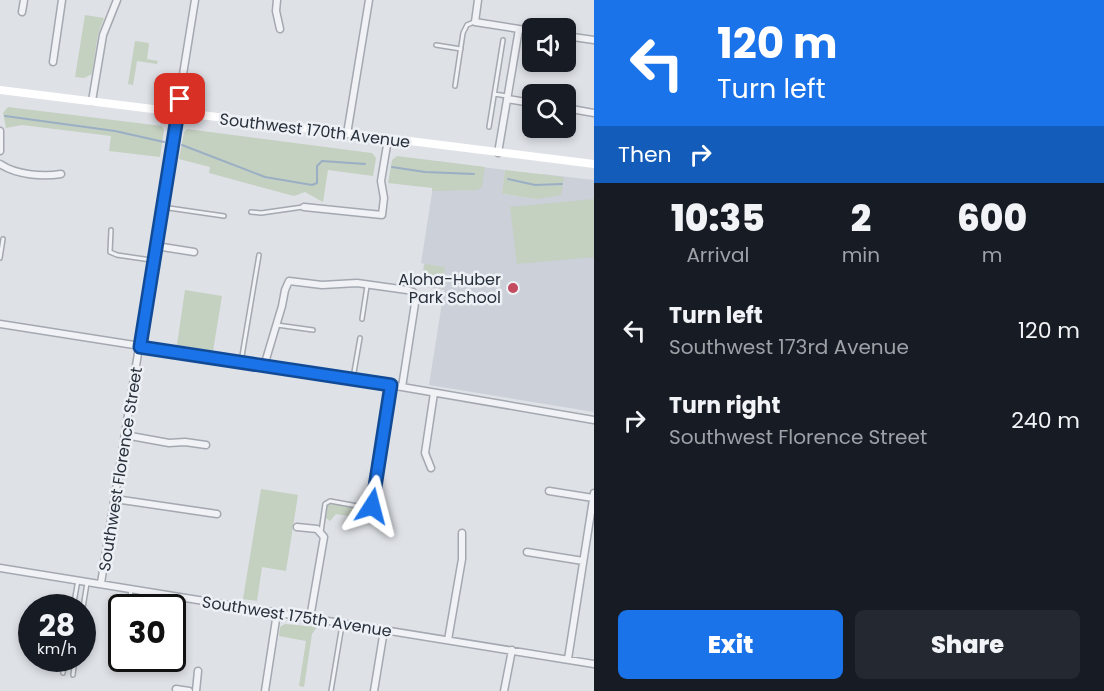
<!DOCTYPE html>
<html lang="en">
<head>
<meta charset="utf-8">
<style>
  body { margin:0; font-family:Poppins,sans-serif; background:#242831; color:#f1f3f6; height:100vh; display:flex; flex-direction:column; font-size:22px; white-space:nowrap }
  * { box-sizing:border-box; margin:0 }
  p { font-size:20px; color:#9ea1a6 }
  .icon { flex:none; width:33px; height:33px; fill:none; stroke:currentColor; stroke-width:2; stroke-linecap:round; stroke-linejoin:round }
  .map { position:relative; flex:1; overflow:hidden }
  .drawer { display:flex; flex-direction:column; background:#171b24; width:510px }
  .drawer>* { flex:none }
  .guide { background:#1a73e8; color:#fff; overflow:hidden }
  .buttons { position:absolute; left:522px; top:18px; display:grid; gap:12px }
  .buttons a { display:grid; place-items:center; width:54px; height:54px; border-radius:9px; background:#171b24; box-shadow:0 3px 9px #0003; font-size:30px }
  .speed { position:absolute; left:18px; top:594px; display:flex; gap:12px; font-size:30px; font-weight:700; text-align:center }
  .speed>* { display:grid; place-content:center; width:78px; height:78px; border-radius:50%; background:#171b24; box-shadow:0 3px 9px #0003; line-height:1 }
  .speed small { font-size:15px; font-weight:400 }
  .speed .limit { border:3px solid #111; border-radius:9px; background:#fff; color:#111 }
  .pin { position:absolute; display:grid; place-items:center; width:51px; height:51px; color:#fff; margin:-26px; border-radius:12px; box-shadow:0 3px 9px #0006 }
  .me { position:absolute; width:66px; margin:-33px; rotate:9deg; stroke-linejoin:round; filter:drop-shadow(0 0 4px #0008) }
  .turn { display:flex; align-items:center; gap:21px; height:126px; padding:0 24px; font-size:27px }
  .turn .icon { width:78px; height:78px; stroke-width:2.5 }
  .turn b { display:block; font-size:42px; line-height:51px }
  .then { display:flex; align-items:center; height:57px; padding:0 24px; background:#0003; gap:12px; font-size:22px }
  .eta { display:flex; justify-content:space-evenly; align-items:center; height:102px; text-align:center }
  .eta b { font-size:36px; font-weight:800; line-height:42px }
  .button { display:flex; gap:12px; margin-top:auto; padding:12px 24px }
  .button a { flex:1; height:69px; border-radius:9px; background:#1a73e8; color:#fff; font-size:24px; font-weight:800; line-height:69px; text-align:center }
  .button a+a { background:#242831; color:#f1f3f6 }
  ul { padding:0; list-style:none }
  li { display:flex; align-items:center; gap:18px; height:90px; padding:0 24px }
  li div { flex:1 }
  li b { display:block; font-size:22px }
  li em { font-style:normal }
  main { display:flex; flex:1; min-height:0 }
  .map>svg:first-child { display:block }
  .built { fill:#ccd0d8 }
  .green { fill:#c4d0c0 }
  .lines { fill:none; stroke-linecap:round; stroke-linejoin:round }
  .stream { stroke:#9bafc4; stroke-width:2 }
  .lane-casing { stroke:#a4a8b0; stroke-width:6 }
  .street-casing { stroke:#a4a8b0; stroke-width:9 }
  .lane { stroke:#f0f2f5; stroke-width:3 }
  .street { stroke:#f0f2f5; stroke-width:6 }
  .secondary { stroke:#fff; stroke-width:8 }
  .route-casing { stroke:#114b97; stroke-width:15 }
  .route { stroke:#1a73e8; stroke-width:10 }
  .poi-dot { fill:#c44a5e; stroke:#edf0f4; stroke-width:2 }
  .labels { text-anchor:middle; stroke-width:5; stroke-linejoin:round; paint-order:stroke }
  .street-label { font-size:16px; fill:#28303c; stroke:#edf0f4 }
  .poi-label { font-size:16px; fill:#28303c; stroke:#edf0f4; text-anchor:end }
</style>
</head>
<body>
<main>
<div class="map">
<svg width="594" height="691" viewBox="0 0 594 691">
  <rect width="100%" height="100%" fill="#dee1e6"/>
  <path class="built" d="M437,161L505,170L502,194L538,199L542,174L594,180V412L429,385L444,290L420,286L424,264L421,263Z"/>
  <path class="green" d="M85,15L104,18L98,34L92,74L84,78L75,77Z
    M135,41L149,43L147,59L158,61L157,64L137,61L133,85L128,84Z
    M8,107L162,126L164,130L160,157L109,151L111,136L22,125L6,128L3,113Z
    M187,129L372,153L376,158L373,176L328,170L323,202L305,192L294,196L209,173L210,167L179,159L184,132Z
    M397,156L485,167L482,187L477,190L432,191V188L388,183L392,160Z
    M505,170L564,177L561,195L538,199L502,194Z
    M594,199V257L517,264L510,207Z
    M425,264L445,267L442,286L422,284Z
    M185,290L222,296L213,351L177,345Z
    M261,489L298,495L286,571L262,567L257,601L243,599Z
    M329,504L363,508L362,518L336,514L330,521L326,518L327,506Z
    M285,624L317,627L312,634L304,687L299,686L306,641L279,636L280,627Z"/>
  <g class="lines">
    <path class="stream" d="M5,116L115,131L164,142
      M182,145L265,177L312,185L317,183V166L322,161L365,164
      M392,167L425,172L474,174
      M508,179L535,185L562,184"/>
    <defs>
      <path id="lane" d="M436,45L461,49
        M455,86L463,33L467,25L474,22
        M494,94L507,96
        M489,127L503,40
        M162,207L224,216
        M251,212L261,213L303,207
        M111,230L110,252L117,255L151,260
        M0,258L3,239
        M362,319L367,286
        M277,325L313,330
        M241,362L259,255
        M353,378L360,338
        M321,532L325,504L330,501L363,507
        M73,608L78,580
        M129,608L131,588
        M139,608L141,592
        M82,614L87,583
        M63,673L65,658
        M73,675L75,658
        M331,691L342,625"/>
      <path id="street" d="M277,0L276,11L280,29
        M478,0L475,22L532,31
        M22,12L24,0
        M566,36L594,40
        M53,62L62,0
        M507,99L532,103
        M92,101L103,35L117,0
        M566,108L594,113
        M0,131V151
        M347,134L369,0
        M498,153L519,29
        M0,164C16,175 43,177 61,174
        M304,207L382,215L384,198L381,181L388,139
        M156,246L194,252
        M0,324L402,387L594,420
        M264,366L282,306L285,290L289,281L322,285L357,283L407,290L413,292L416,297L402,387
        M125,435L169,443L185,442L206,445
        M431,468L425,453L434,393
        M549,491L593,498
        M115,499L217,514
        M372,506L391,385
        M297,527L317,529L324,537L310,618
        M527,552L583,561
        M0,568L594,664
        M101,583L195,0
        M448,640L462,559V533
        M568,659L594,493
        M176,689L189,691
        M196,691L198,671
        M265,691L277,613
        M374,691L384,630
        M504,691L512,650"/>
    </defs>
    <use href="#lane" class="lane-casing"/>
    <use href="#street" class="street-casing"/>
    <use href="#lane" class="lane"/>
    <use href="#street" class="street"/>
    <path class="secondary" d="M0,90L594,164"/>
  </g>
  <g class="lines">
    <defs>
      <path id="route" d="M180,99L140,347L391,385L372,506"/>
    </defs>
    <use href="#route" class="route-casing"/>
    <use href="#route" class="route"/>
  </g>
  <circle class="poi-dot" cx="513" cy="288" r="6"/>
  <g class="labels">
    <g class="street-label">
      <text transform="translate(315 130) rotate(7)" y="6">Southwest 170th Avenue</text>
      <text transform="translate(120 469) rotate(-81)" y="6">Southwest Florence Street</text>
      <text transform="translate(297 616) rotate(9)" y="6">Southwest 175th Avenue</text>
    </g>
    <g class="poi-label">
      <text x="501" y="285">Aloha-Huber<tspan x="501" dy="18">Park School</tspan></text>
    </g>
  </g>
</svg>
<div class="buttons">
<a><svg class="icon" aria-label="sound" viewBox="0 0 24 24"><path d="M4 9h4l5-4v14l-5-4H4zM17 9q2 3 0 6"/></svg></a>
<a><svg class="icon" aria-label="search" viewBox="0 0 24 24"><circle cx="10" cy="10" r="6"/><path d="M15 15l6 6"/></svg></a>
</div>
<div class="speed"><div>28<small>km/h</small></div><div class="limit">30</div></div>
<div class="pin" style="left:180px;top:99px;background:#d93025"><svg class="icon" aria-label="arrive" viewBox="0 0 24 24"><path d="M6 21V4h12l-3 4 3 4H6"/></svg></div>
<svg class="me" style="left:372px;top:506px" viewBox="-20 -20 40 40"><path d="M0-17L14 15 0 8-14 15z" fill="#1a73e8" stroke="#fff" stroke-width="4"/></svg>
</div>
<section class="drawer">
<div class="guide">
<div class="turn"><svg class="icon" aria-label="left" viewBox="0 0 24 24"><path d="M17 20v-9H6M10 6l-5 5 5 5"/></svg><div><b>120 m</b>Turn left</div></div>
<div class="then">Then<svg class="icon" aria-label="right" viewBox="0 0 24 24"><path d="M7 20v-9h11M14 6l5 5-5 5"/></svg></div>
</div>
<div class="eta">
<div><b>10:35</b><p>Arrival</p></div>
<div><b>2</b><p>min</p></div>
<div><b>600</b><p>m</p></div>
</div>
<ul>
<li><svg class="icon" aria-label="left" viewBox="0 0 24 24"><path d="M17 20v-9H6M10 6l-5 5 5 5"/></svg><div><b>Turn left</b><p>Southwest 173rd Avenue</p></div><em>120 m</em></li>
<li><svg class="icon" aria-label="right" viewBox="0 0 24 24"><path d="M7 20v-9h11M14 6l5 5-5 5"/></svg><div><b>Turn right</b><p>Southwest Florence Street</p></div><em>240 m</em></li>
</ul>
<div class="button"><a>Exit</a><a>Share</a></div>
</section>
</main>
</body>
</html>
